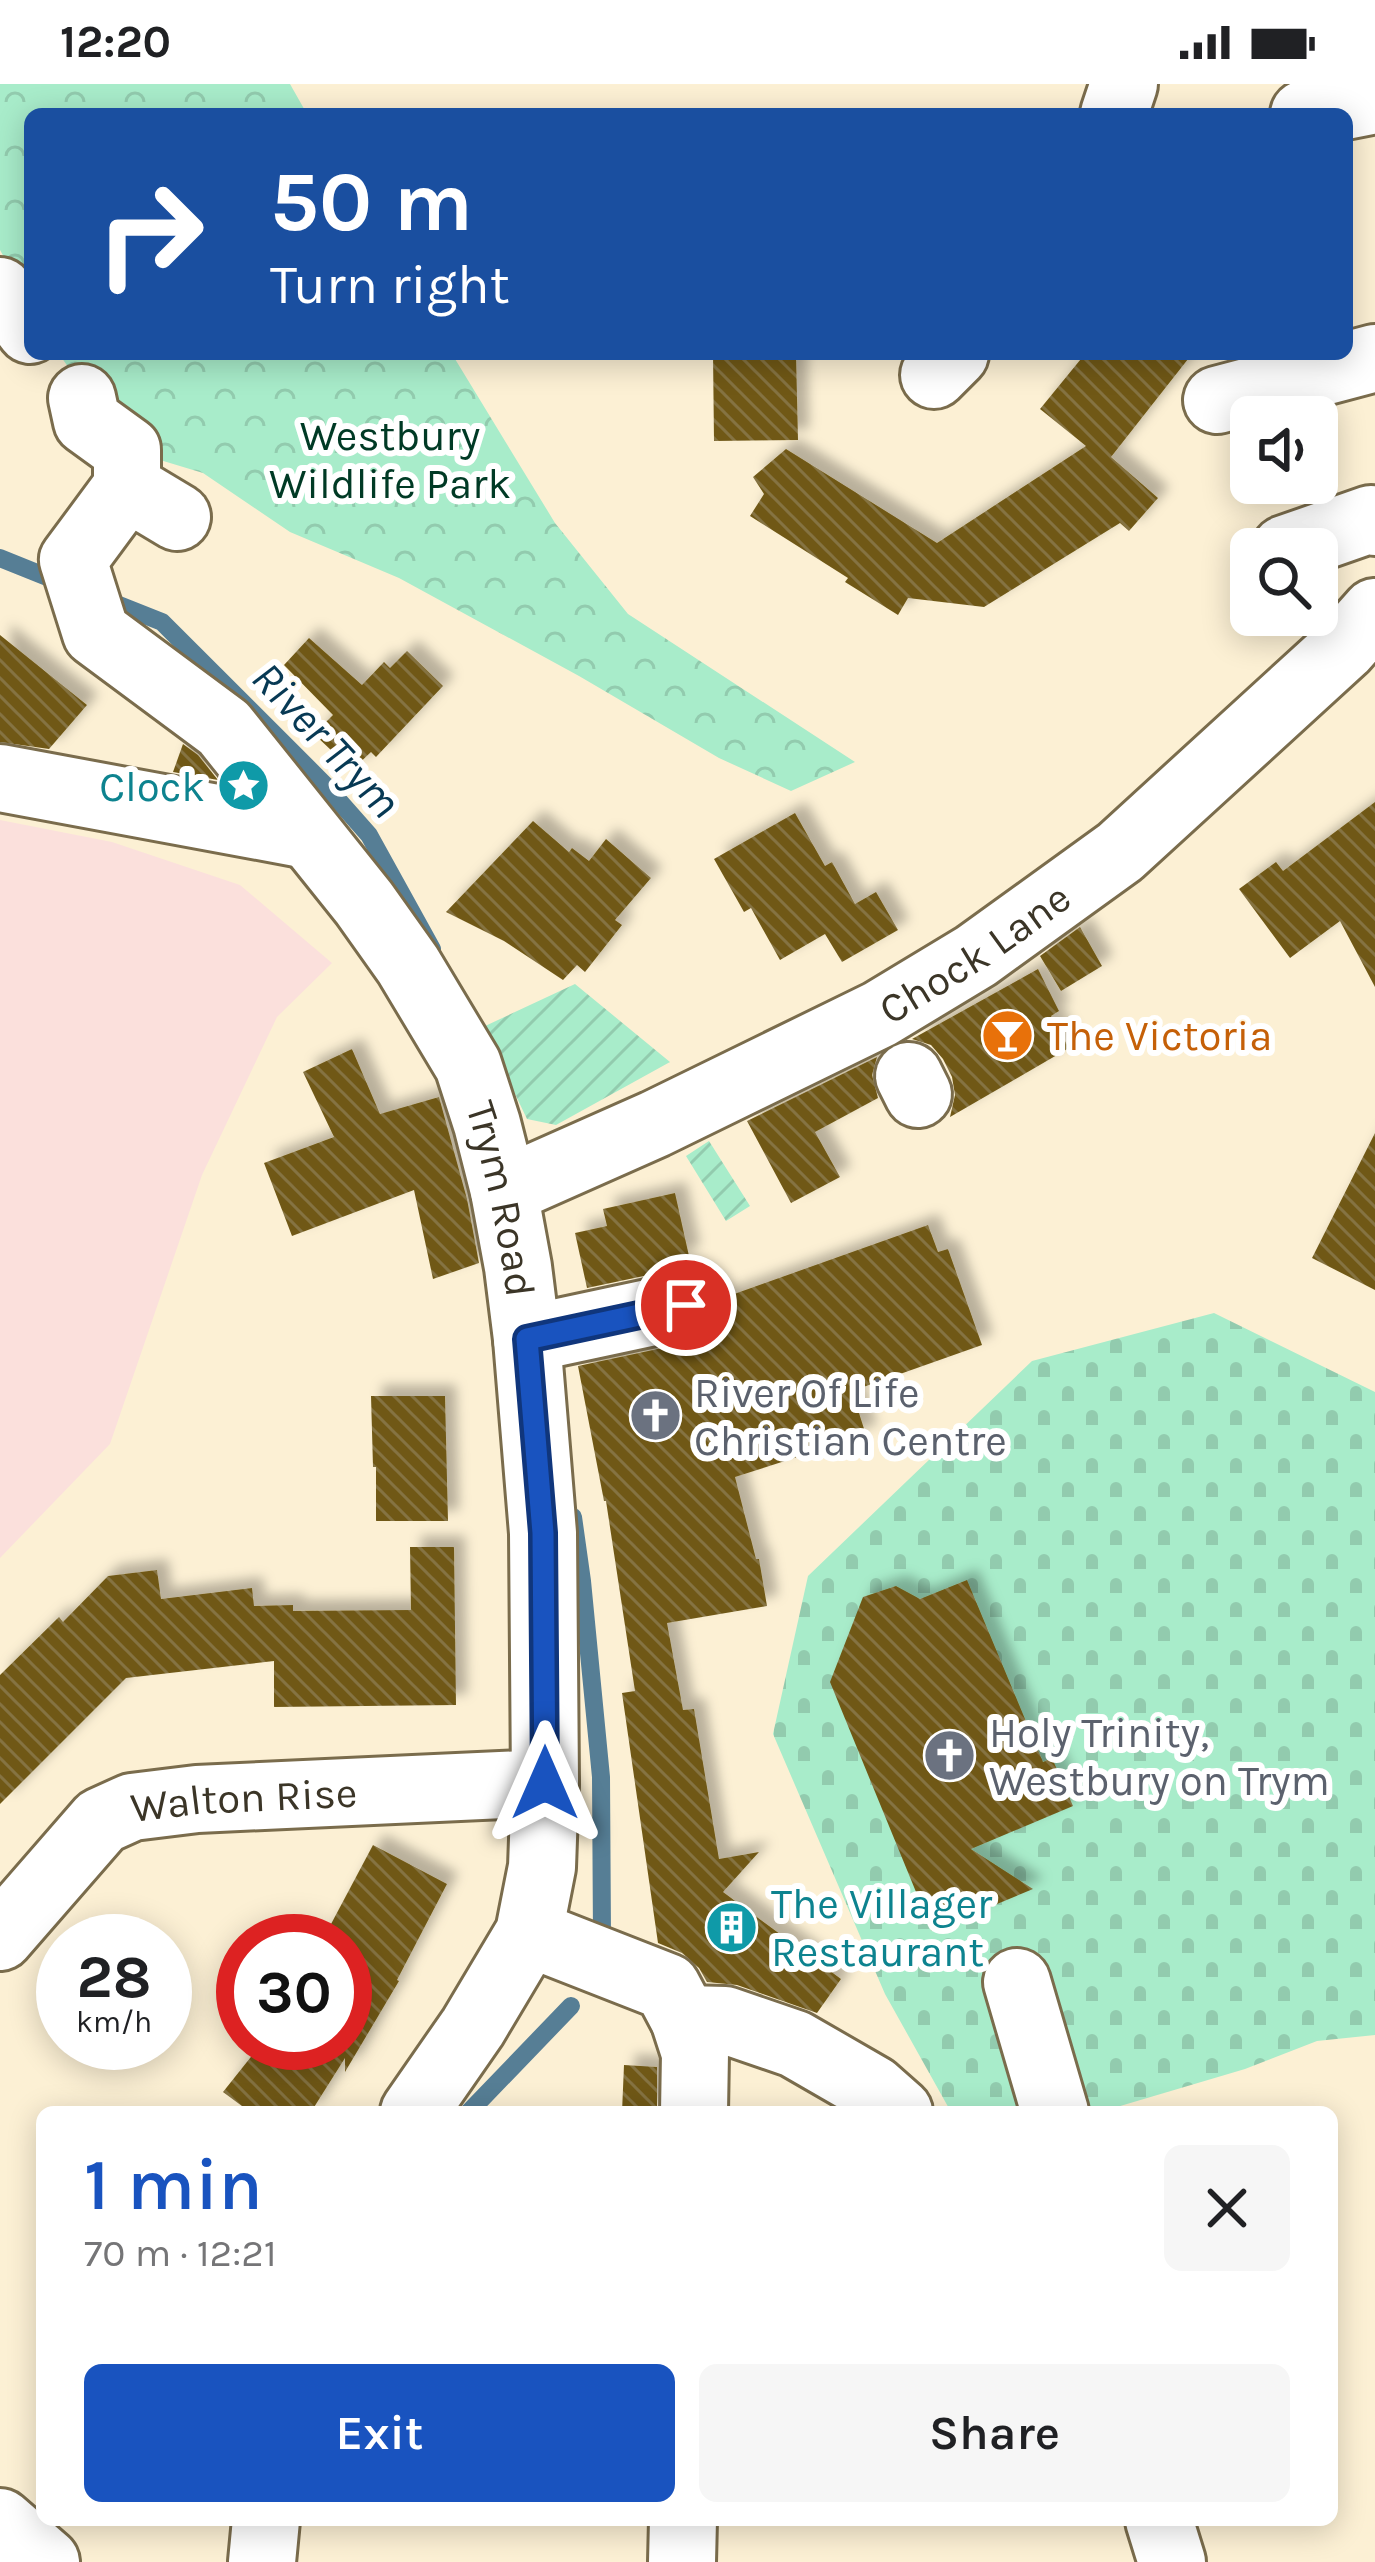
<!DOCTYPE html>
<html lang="en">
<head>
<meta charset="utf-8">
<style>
  body { margin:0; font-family:Karla,sans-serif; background:#f6f6f6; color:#202124; height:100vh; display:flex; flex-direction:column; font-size:45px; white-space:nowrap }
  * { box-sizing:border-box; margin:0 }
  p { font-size:39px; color:#757577 }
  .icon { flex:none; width:66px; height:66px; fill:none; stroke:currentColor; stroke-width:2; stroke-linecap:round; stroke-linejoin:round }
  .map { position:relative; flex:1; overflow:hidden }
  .sheet { position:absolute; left:36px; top:2022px; width:1302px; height:420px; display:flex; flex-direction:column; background:#fff; border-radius:18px; box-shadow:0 6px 30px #0003 }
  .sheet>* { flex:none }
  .banner { position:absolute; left:24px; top:24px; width:1329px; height:252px; border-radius:18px; box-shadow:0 6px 30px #0003; background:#1a4fa0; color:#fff; overflow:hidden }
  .fabs { position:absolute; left:1230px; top:312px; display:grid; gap:24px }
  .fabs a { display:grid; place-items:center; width:108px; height:108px; border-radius:18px; background:#fff; box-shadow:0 6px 30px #0003; font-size:60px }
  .speed { position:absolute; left:36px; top:1830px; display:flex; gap:24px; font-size:60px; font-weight:700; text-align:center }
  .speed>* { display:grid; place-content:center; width:156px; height:156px; border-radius:50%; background:#fff; box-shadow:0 6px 30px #0003; line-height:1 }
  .speed small { font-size:30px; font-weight:400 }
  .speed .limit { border:18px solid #d22; background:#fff; color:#111 }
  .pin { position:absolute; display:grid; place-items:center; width:102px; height:102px; color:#fff; margin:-51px; border:6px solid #fff; border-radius:50%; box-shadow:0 3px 12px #0007 }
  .me { position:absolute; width:132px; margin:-66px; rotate:0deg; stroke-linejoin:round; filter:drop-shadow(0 0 9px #0008) }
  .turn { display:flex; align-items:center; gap:42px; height:252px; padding:0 48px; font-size:54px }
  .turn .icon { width:156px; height:156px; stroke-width:2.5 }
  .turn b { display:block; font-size:84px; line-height:102px }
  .round { display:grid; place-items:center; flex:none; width:126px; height:126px; border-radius:18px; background:#f6f6f6 }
  .summary { display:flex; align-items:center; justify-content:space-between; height:204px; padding:0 48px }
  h1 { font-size:72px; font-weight:600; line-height:90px; color:#1953bf }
  .cta { display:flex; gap:24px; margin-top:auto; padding:24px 48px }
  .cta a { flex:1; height:138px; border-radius:18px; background:#1953bf; color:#fff; font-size:48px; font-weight:600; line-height:138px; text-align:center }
  .cta a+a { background:#f6f6f6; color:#202124 }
  .status { display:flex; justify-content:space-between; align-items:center; height:84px; padding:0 60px; background:#fff; direction:ltr }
  .status svg { height:33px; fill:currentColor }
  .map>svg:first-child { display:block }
  .education { fill:#fbe0dc }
  .forest { fill:url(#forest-crowns) }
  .cemetery { fill:url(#cemetery-stones) }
  .garden { fill:url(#garden-furrows) }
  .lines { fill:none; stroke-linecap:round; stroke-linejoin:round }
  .stream { stroke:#567e95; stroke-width:18 }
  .building { fill:url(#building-back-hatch); filter:url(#shadow) }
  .minor-casing { stroke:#7a6c4c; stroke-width:72 }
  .minor { stroke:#fff; stroke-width:66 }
  .route-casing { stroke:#10367c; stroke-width:30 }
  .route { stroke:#1953bf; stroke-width:21 }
  .labels { text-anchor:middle; stroke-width:12; stroke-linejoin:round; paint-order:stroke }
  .park-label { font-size:42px; fill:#003a25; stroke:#fff }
  .culture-label { font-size:42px; fill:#0d838f; stroke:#fff; text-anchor:end }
  .street-label { font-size:42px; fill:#3b3527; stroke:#fff }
  .food-label { font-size:42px; fill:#c56008; stroke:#fff; text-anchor:start }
  .worship-label { font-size:42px; fill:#5b616d; stroke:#fff; text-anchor:start }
  .water-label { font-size:45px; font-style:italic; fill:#073954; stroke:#fff }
</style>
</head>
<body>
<div class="status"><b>12:20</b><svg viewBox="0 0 49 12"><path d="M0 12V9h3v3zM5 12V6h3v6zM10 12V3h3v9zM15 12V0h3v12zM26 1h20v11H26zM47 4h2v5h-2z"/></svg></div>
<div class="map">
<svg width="1375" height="2478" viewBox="0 0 1375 2478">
  <defs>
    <pattern id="forest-crowns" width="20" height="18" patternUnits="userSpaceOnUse" patternTransform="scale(3)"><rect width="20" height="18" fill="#a8ecca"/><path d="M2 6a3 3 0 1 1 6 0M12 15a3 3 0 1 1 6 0" fill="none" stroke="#92cbae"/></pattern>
    <pattern id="cemetery-stones" width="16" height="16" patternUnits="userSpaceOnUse" patternTransform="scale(3)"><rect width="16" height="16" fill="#a8ecca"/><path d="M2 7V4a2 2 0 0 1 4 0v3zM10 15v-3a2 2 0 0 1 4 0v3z" fill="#92cbae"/></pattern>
    <pattern id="garden-furrows" width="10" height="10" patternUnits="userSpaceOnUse" patternTransform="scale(3)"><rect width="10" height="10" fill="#a8ecca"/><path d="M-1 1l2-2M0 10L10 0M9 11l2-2" fill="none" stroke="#92cbae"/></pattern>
    <pattern id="building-back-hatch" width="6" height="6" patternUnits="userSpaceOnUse" patternTransform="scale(3)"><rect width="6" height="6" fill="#705919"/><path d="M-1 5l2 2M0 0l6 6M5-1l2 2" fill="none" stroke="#857342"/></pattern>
    <filter id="shadow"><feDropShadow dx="11" dy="-11" stdDeviation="6" flood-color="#0004"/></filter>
  </defs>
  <rect width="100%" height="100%" fill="#fcf0d4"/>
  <path class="education" d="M0,736L112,758L240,801L332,879L277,933L202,1091L110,1360L0,1474Z"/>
  <path class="forest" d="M0,0H290L307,30H30V220L0,166Z
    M59,270H452L555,439L628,530L855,678L791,707L719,674L579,592L399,494L290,448L203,389L127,366Z"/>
  <path class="cemetery" d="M1214,1229L1375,1308V1951L1317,1957L1245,1985L1100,2028H951L885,1910L773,1650L808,1492L1032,1277Z"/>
  <path class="garden" d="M575,900L670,978L556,1041L527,1035L483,943Z
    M709,1057L750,1122L726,1137L686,1072Z"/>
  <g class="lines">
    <path class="stream" d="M0,474L62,499
      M99,513L162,538L324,700L369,751L432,865
      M573,1433L582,1497L601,1693L602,1851
      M469,2028L571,1922"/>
  </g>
  <path class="building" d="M713,270H796L798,356L714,357Z
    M1085,270H1192L1111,373L1158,414L1129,447L1120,439L984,523L908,514L898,531L845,498L848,494L750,432L764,410L753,393L786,365L937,459L1086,362L1040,325Z
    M0,551L87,621L49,665L0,658Z
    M309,554L362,601L384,578L390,584L407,567L443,602L376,673L371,668L352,686L314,650L333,631L284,581Z
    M183,660L198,671L218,696L173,688Z
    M1375,718V903L1340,837L1290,874L1239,805L1276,778L1283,787Z
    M795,729L825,782L832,778L855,820L876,808L898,846L842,878L825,850L780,876L751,824L744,828L714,775Z
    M533,737L569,768L572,764L589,777L606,755L651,794L615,836L622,841L585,888L577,881L563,896L504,857L446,828Z
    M1080,843L1102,882L1061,907L1040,872Z
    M1038,885L1059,927L1051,932L1069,964L950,1033L955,1011L952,993L943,975L931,961L912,955Z
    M352,965L380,1030L439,1013L467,1115L479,1179L433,1195L414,1106L292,1152L264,1079L334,1053L303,988Z
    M877,973L872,991L878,1014L815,1048L840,1093L791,1119L747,1037Z
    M1375,1049V1206L1312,1174Z
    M675,1109L689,1172L658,1189L587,1204L575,1149L607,1142L603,1125Z
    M928,1141L938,1168L948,1165L982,1261L852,1307L866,1351L735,1393L756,1475H759L767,1522L667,1539L683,1626L694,1625L719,1775L759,1768L723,1808L841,1895L817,1929L737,1901L707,1898L699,1884L682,1869L658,1859L622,1609L635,1607L606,1417H604L578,1282L695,1257L712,1248L721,1234L723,1214Z
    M371,1312H445L448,1437H376V1383H373Z
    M410,1463H454L456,1621L274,1623V1577L126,1594L0,1720V1591L59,1533L63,1538L108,1492L157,1486L161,1515L252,1504L254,1522L293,1521V1527L411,1526Z
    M967,1496L1043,1678L1052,1674L1073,1722L971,1765L1033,1805L932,1847L830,1598L863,1513L896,1502L920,1515Z
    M373,1761L447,1800L397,1896L399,1897L345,1988V1974L311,2028H250L223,2008L262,1959H345V1857H322Z
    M624,1981L657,1983V2028H622Z"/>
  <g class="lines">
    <defs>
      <g id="minor">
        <path d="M1114,30L1124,0"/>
        <path d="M1304,30L1375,16"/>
        <path d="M0,207L30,246"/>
        <path d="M934,291L955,270"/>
        <path d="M82,314L87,337L127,366V403"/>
        <path d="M1217,316L1375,274"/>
        <path id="s1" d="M127,403L73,476L96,549L224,644L364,819L408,881L468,981L487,1040L504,1107L518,1183L527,1255L543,1449L545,1699L542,1783L529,1849L473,1943L414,2028"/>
        <path d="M127,403L177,433"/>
        <path d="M1285,465L1371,435L1375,438"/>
        <path d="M0,694L308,751"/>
        <path d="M909,992L918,1010"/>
        <path id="s2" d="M504,1107L655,1040L880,930L976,872L1120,768L1343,564L1375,528"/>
        <path d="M527,1255L686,1221"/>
        <path d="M529,1849L667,1903L684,1935L695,1969L694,2028"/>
        <path id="s3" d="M0,1853L101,1737L132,1723L197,1715L545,1699"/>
        <path d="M1017,1898L1055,2028"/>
        <path d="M684,1935L725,1936L795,1960L873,2005L899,2028"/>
        <path d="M1159,2436L1172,2478"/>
        <path d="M0,2438L46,2478"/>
        <path d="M262,2478L266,2436"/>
        <path d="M682,2478L683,2436"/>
      </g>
    </defs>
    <use href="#minor" class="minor-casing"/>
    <use href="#minor" class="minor"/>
  </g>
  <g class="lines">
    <defs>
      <path id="route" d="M545,1699L543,1449L527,1255L686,1221"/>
    </defs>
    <use href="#route" class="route-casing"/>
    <use href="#route" class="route"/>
  </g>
  <defs>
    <symbol id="sight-disc" viewBox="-11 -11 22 22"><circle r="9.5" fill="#0f9aa8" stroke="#fff"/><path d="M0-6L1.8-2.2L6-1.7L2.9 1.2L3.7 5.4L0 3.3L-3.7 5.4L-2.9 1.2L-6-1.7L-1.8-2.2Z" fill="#fff"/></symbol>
    <symbol id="bar-disc" viewBox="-11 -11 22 22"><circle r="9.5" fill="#e8710a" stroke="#fff"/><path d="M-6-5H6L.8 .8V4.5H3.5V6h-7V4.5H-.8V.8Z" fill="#fff"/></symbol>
    <symbol id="church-disc" viewBox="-11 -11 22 22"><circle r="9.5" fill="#6b7280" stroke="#fff"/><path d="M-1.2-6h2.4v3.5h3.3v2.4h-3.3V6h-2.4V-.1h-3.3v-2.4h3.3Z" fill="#fff"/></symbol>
    <symbol id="building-disc" viewBox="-11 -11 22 22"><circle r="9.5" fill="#0f9aa8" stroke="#fff"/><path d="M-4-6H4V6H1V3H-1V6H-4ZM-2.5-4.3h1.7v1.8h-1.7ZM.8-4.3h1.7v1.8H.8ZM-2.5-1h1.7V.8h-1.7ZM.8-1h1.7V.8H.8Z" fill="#fff"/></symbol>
  </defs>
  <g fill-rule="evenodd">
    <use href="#sight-disc" x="214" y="672" width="59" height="59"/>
    <use href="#bar-disc" x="978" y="922" width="59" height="59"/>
    <use href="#church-disc" x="626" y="1302" width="59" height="59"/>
    <use href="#church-disc" x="920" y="1642" width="59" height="59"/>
    <use href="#building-disc" x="702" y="1814" width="59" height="59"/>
  </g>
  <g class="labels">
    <g class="park-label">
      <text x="390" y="366">Westbury<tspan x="390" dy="48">Wildlife Park</tspan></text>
    </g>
    <g class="culture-label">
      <text x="205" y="717">Clock</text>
      <text x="771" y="1834" text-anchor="start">The Villager<tspan x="771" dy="48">Restaurant</tspan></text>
    </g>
    <g class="street-label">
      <text dy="15" stroke="none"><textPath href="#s2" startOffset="528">Chock Lane</textPath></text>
      <text dy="15" stroke="none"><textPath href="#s1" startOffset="882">Trym Road</textPath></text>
      <text dy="15" stroke="none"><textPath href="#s3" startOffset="300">Walton Rise</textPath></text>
    </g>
    <g class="food-label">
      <text x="1047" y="966">The Victoria</text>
    </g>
    <g class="worship-label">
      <text x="694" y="1323">River Of Life<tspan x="694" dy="48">Christian Centre</tspan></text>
      <text x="989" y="1663">Holy Trinity,<tspan x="989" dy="48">Westbury on Trym</tspan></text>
    </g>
    <g class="water-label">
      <text transform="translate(327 655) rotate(47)" y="16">River Trym</text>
    </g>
  </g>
</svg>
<div class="fabs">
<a><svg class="icon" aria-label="sound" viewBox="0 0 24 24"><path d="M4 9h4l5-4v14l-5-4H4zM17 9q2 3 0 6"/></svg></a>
<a><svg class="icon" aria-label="search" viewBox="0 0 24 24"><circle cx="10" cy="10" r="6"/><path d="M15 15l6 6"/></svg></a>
</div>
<div class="speed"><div>28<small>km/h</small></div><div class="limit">30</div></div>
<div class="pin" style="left:686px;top:1221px;background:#d93025"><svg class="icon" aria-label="arrive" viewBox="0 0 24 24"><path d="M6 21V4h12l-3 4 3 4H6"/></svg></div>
<svg class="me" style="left:545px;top:1699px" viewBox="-20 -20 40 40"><path d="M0-17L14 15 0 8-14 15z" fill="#1953bf" stroke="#fff" stroke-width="4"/></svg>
<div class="banner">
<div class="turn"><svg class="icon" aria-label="right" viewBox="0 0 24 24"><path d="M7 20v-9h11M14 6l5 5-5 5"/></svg><div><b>50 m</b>Turn right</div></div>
</div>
<section class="sheet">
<div class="summary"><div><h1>1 min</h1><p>70 m · 12:21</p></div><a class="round"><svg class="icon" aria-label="close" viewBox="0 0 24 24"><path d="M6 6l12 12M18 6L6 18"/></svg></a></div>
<div class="cta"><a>Exit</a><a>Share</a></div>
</section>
</div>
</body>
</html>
